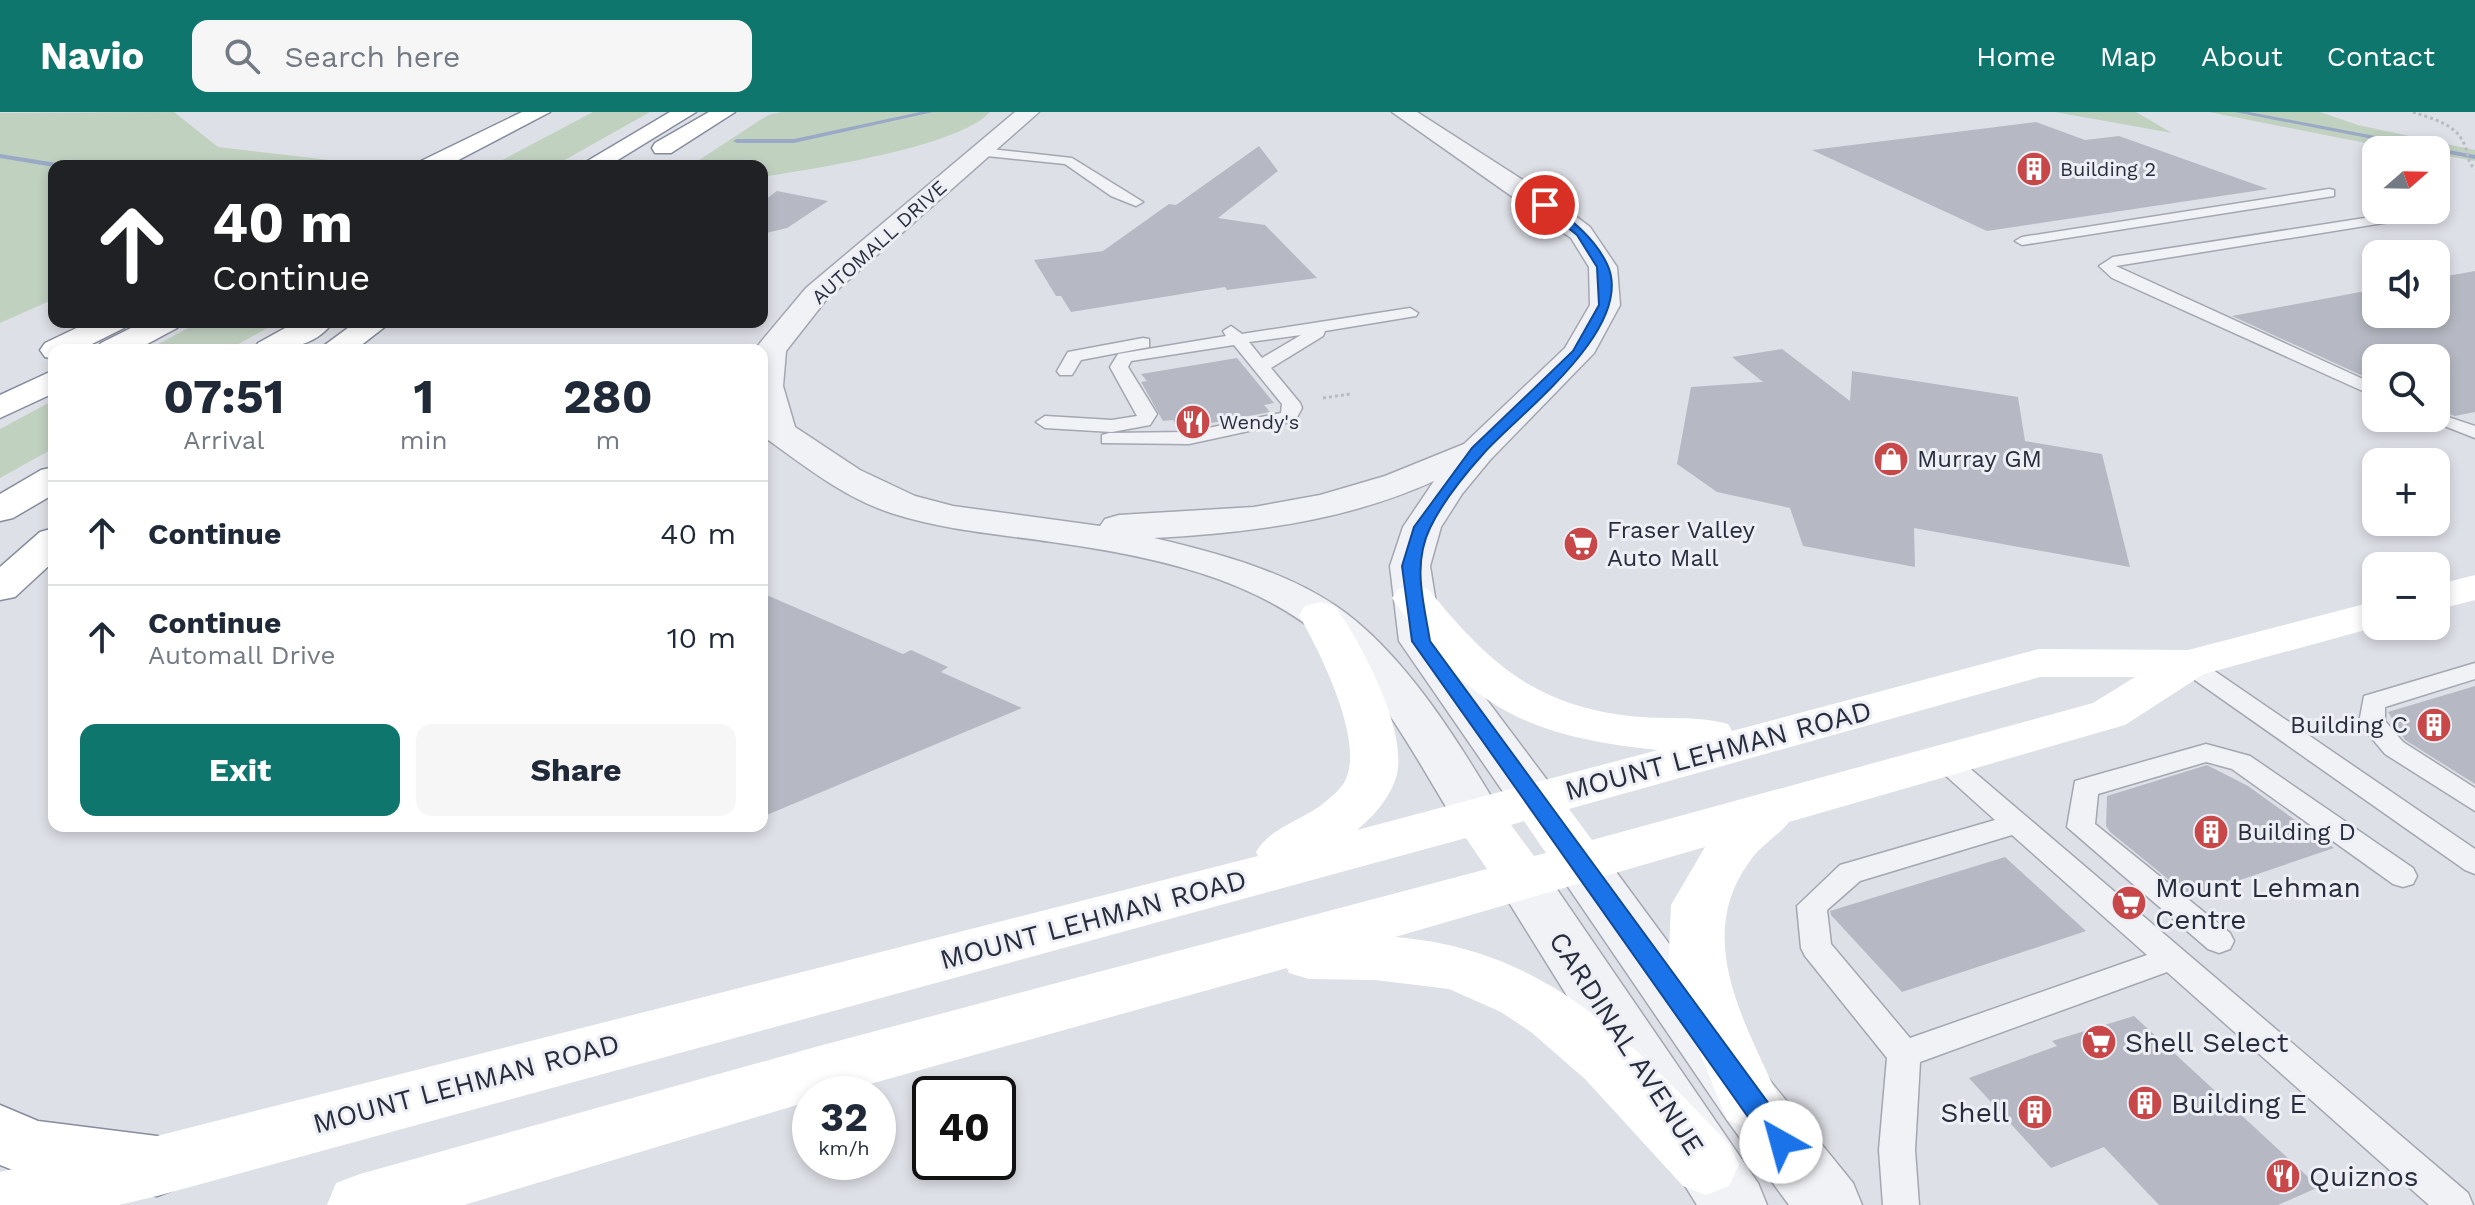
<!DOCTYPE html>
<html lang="en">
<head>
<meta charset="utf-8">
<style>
  body { margin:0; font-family:"Work Sans",sans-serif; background:#f6f6f7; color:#1f2937; height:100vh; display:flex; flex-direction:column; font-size:30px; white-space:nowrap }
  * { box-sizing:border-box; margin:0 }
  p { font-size:26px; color:#747a83 }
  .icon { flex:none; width:44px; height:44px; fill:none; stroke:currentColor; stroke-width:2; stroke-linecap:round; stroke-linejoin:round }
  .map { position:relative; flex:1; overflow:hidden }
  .drawer { position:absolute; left:48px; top:232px; width:720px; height:488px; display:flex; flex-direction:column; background:#fff; border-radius:16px; box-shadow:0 4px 12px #0003 }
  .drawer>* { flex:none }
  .top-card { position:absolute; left:48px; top:48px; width:720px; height:168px; border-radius:16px; box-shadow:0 4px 12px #0003; background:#202124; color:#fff; overflow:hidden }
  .needle { width:52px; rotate:70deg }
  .controls { position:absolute; left:2362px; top:24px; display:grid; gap:16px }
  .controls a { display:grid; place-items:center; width:88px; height:88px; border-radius:16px; background:#fff; box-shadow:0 4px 12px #0003; font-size:40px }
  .speed { position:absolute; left:792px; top:964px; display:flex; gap:16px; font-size:40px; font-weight:700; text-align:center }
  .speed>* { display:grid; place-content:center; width:104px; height:104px; border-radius:50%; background:#fff; box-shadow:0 4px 12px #0003; line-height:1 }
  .speed small { font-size:20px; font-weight:400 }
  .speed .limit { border:4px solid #111; border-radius:12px; background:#fff; color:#111 }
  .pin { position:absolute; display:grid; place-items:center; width:68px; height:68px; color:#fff; margin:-34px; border:4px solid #fff; border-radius:50%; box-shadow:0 2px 8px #0007 }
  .me { position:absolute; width:88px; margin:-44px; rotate:322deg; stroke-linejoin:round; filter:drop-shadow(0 0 6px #0008) }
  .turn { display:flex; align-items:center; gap:28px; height:168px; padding:0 32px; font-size:36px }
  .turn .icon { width:104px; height:104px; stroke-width:2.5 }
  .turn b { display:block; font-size:56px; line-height:68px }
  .eta { display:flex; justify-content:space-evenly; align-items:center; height:136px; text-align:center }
  .eta b { font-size:48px; font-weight:700; line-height:56px }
  .action { display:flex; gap:16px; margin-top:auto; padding:16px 32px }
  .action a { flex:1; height:92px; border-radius:16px; background:#0f766e; color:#fff; font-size:32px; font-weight:700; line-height:92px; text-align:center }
  .action a+a { background:#f6f6f7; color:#1f2937 }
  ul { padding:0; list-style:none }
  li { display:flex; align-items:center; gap:24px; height:104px; padding:0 32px; border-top:2px solid #e0e1e3 }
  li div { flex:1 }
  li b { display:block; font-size:30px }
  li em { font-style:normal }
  header { display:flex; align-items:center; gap:48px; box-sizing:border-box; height:112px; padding:0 40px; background:#0f766e; color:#fff }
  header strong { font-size:38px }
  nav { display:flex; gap:44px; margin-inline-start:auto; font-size:28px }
  .search { width:560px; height:72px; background:#f6f6f7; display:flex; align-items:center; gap:20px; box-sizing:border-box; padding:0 28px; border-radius:16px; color:#747a83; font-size:30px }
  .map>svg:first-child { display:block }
  .green { fill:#c1d1c0 }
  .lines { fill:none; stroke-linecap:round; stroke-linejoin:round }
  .stream { fill:#9aa9c6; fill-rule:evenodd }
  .building { fill:#b6b9c3 }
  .service-casing { stroke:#a4a7b1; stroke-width:3 }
  .minor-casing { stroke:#a4a7b1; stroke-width:3 }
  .tertiary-casing { stroke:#a4a7b1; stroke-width:3 }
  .motorway-casing { stroke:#868c9d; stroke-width:3 }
  .path { stroke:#b9bbc2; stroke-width:3; stroke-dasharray:3 3; stroke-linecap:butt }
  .service { fill:#f1f2f6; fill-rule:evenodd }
  .minor { fill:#f1f2f6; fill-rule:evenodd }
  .tertiary { fill:#f1f2f6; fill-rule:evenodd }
  .secondary { fill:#fff; fill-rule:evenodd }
  .motorway { fill:#fff; fill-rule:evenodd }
  .route { fill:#1a73e8; stroke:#114b97; stroke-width:2 }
  .labels { text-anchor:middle; stroke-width:6; stroke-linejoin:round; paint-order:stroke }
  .far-poi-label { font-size:20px; fill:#282d3d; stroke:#edeff5; text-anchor:start }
  .far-street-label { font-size:20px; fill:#282d3d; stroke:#edeff5 }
  .poi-label { font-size:24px; fill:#282d3d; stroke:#edeff5; text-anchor:start }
  .near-street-label { font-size:28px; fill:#282d3d; stroke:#edeff5 }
  .near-poi-label { font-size:28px; fill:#282d3d; stroke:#edeff5; text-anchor:start }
</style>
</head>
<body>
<header>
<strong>Navio</strong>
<div class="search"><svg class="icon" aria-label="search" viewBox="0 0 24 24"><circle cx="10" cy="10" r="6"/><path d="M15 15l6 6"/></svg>Search here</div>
<nav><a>Home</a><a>Map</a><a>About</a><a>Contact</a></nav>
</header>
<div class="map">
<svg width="2475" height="1093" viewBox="0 0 2475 1093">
  <rect width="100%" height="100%" fill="#dee0e7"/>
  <path class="green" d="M174,0L218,35L363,52L54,54V187L0,211V1Z
    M593,0H650L554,54H491Z
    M782,0H990C959,35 812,57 762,65V54H690L768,3Z
    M2055,0H2136L2172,21Z
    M2209,0H2320L2358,13L2475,38V49L2436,42V38H2401Z
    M200,210H278L228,238H147Z
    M54,288V336L0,366V317Z"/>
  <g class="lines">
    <path class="stream" d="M920,0H933L794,31H737L733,29L737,27H794Z
      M2235,0H2249L2475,43V47Z
      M0,42L63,52L67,54L54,55L0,46Z"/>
  </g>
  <path class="building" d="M2036,10L2085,28L2119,24L2268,77L1987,119L1812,38Z
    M1259,34L1278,59L1218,106L1265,113L1317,166L1227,178L1225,175L1071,200L1061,184H1056L1034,148L1103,139L1169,92L1176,93Z
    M777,79L828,89L787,116L762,122V90Z
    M2475,159V300L2455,304L2436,298V246H2376V270L2232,204L2376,177V202H2436V166Z
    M1782,237L1850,289L1852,259L2018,285L2025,329L2102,342L2130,455L1914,416L1915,455L1803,434L1790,396L1717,380L1677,352L1691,275L1763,270L1732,245Z
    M1237,246L1274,291L1264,293L1270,300L1179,317L1173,308L1163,309L1141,270L1147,269L1141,262Z
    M762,481L903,542L911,538L948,555L941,560L1022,596L762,705Z
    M2475,574V672L2405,628L2388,600Z
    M2207,653L2248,674L2334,736L2190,785L2110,720L2106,714L2107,684Z
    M2005,745L2086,819L1902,880L1831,803L1830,799Z
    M2134,904L2319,1075L2278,1093H2159L2104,1035L2051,1056L1969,966L2057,934L2052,929Z"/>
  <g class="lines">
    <defs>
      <path id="service" d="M981,36L1072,46L1143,90L1136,94L1111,84L1065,52L977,43V37Z
        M2329,77L2334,78V84L2022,133L2015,129L2022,125Z
        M2397,101L2402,102V108L2116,154L2376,273V285L2112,166L2099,154L2113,145Z
        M1410,196L1418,201L1416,204L1325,219L1323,224L1271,256L1300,291L1302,296L1295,309L1189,332L1102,331V323L1109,321L1189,320L1281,301L1282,292L1234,233L1131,249L1128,255L1157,302L1150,313L1112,320L1045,316L1036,310L1045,304L1112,308L1137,304L1110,255L1118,242L1226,224L1223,219L1231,214L1242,222ZM1301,223L1262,246L1249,230Z
        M1143,226L1149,227V235L1081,248L1072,263H1060L1057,259L1068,240Z
        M2436,301L2475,314V326L2424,306H2436Z
        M2188,545L2197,547L2475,737V762L2465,758L2179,557L2176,552Z
        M2475,551V567L2385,595V609L2403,630L2475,676V699L2385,642L2359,611L2364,584Z
        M2206,632L2250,644L2413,756L2417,764L2413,772L2403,775L2393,772L2232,657L2206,650L2098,682L2095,712L2230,821L2234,829L2230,837L2219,841L2208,837L2067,715L2075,669Z
        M1944,639L1953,642L2468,1081L2473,1093H2429L2167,860L1920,950L1915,1038L1919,1093H1883L1879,1038L1887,946L1805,844L1801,836L1797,794L1840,753L1995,708L1935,654L1931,648L1935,642ZM2012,723L2147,843L1910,926L1831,832L1827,798L1860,769Z"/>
      <path id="minor" d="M1015,0H1039L826,188L786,239L783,274L795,315L860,358L915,384L953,394L1100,414L1105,407L1119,403L1254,395L1320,383L1385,364L1464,332L1565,236L1590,193L1589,155L1571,126L1392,0H1417L1554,88L1590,115L1617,155L1620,193L1594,241L1490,348L1462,382L1441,415L1430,454L1442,528L1553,676L1560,688L1553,700L1535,705L1517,700L1399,529L1390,454L1403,415L1434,369C1346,409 1250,421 1154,426C1217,441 1282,458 1336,494C1404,540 1461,633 1502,703L1495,716L1477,721L1459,716C1420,654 1386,584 1331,533C1259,465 1146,443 1052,430C997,422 944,418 891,401C845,386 806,355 767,327L762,320V238H755L760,231L806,176Z"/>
      <path id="tertiary" d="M1581,733L1600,738L1771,970L1853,1071L1862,1093H1789L1727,1008L1562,766L1555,752L1562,738Z
        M1522,748L1541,754L1758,1071L1767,1093H1697L1495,768L1503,754Z"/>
      <path id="motorway" d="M522,0H550L447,54H417L421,49Z
        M670,0H696L608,54H579Z
        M709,0H735L671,41H655L652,36L655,31Z
        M89,210H128L124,216L80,238H54V247L45,245L40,238L45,231Z
        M143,210H181L177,216L136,238H96L101,231Z
        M296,210H333C315,236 282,238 253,238L258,231Z
        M356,210H391L355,238H318Z
        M54,258V281L0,306V283Z
        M54,355V382L13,406L0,409V382L41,358Z
        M54,416V449L15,485L0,488V455L40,420Z
        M0,993L38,1009L157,1024L180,1033L190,1054L180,1075L157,1084L33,1066L0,1053Z"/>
    </defs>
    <use href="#service" class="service-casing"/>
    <use href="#minor" class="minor-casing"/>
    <use href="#tertiary" class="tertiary-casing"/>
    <use href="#motorway" class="motorway-casing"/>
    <path class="path" d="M2413,0C2433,7 2457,12 2465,34C2469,44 2467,50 2475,57
      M1323,286L1350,282"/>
    <use href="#service" class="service"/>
    <use href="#minor" class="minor"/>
    <use href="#tertiary" class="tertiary"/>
    <path class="secondary" d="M2475,463V488L2436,498V473Z
      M1413,474L1428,477C1488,550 1532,592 1630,604C1662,608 1696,603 1728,612L1732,619L2039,537L2188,538L2376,489V514H2380L2204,562L2125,613L1789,710C1778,724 1760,734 1750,749C1692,827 1747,913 1780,989L1771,1008L1749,1016L1727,1008L1668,862L1671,793L1705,735L1395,825C1547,837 1630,929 1729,1032L1739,1053L1729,1074L1706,1083L1683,1074L1585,967L1531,920L1501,900L1449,877L1375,868L1309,867L1289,861L1287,856L834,982H810V989L464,1093H327L336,1071L360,1062L819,934L1487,757L1466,726L157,1084L119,1093H0V1060L157,1024L1258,744L1256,740C1269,717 1299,709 1320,694C1330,686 1341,678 1346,667C1364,626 1319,539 1299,503L1305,494L1320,490L1335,494C1361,531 1407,616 1397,662C1391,685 1374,704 1357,718L1658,638C1527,625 1468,595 1392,486L1398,477ZM2040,565H2135L2093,591L1592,728L1569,697ZM1524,709L1546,741L1534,744L1511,713Z"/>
    <use href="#motorway" class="motorway"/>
  </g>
  <path class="route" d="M1542,91H1549C1572,109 1594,125 1607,152C1637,215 1520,301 1484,341C1465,362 1442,391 1430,416C1412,453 1424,491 1430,529L1791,1022L1794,1030L1791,1039L1781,1042L1772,1039L1412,529L1402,454L1414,415L1472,336L1573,239L1599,193L1597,155L1577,123L1542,95Z"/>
  <defs>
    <symbol id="building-disc" viewBox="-11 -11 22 22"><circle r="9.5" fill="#c84748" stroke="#edeff5"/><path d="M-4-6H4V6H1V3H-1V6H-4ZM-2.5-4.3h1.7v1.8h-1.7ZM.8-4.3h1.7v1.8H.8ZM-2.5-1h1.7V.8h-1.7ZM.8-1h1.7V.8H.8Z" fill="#fff"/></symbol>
    <symbol id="restaurant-disc" viewBox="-11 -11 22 22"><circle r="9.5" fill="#c84748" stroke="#edeff5"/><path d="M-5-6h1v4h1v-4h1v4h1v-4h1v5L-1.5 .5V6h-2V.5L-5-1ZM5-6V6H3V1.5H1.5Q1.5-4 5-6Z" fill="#fff"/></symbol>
    <symbol id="shop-disc" viewBox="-11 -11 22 22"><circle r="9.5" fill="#c84748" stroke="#edeff5"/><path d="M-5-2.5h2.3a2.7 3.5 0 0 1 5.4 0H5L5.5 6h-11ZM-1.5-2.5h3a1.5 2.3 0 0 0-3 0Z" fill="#fff"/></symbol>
    <symbol id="supermarket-disc" viewBox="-11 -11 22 22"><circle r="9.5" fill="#c84748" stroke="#edeff5"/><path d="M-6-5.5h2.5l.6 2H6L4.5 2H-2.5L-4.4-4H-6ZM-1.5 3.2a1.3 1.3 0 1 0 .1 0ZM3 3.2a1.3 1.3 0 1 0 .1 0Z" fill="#fff"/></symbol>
  </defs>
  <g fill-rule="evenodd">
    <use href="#building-disc" x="2014" y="37" width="40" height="40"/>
    <use href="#restaurant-disc" x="1173" y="290" width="40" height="40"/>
    <use href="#shop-disc" x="1871" y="327" width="40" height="40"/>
    <use href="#supermarket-disc" x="1561" y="412" width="40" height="40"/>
    <use href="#building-disc" x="2414" y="593" width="40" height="40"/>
    <use href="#building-disc" x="2191" y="700" width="40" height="40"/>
    <use href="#supermarket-disc" x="2109" y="771" width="40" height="40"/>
    <use href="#supermarket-disc" x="2079" y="910" width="40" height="40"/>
    <use href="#building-disc" x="2125" y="971" width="40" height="40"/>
    <use href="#building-disc" x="2015" y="980" width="40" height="40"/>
    <use href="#restaurant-disc" x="2263" y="1044" width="40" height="40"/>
  </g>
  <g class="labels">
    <g class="far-poi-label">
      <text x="2060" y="64">Building 2</text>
      <text x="1219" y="317">Wendy's</text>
    </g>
    <g class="far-street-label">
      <text transform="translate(879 130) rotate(-42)" y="7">AUTOMALL DRIVE</text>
    </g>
    <g class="poi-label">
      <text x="1917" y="355">Murray GM</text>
      <text x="1607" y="426">Fraser Valley<tspan x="1607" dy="28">Auto Mall</tspan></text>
      <text x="2408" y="621" text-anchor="end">Building C</text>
      <text x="2237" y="728">Building D</text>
    </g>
    <g class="near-street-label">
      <text transform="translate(1718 638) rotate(-15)" y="10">MOUNT LEHMAN ROAD</text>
      <text transform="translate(1093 807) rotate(-15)" y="10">MOUNT LEHMAN ROAD</text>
      <text transform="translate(1627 931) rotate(57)" y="10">CARDINAL AVENUE</text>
      <text transform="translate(466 971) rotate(-15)" y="10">MOUNT LEHMAN ROAD</text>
    </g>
    <g class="near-poi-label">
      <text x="2155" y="785">Mount Lehman<tspan x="2155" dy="32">Centre</tspan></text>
      <text x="2125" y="940">Shell Select</text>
      <text x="2171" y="1001">Building E</text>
      <text x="2009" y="1010" text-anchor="end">Shell</text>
      <text x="2309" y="1074">Quiznos</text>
    </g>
  </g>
</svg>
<div class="controls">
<a><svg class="needle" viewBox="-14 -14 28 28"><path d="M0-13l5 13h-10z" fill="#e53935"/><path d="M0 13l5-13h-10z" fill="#747a83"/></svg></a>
<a><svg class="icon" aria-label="sound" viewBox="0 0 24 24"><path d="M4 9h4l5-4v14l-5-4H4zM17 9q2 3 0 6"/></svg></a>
<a><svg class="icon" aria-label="search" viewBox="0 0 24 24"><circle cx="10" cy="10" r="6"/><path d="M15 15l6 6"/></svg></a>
<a>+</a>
<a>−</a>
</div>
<div class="speed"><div>32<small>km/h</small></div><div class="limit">40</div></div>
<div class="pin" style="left:1545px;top:93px;background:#d93025"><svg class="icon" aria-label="arrive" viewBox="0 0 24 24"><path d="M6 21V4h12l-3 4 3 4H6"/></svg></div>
<svg class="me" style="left:1781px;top:1030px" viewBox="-20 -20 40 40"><circle r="19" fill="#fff"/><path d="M0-13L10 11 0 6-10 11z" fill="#1a73e8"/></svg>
<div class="top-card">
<div class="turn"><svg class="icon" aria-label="ahead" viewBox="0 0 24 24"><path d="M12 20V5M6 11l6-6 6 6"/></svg><div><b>40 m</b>Continue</div></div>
</div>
<section class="drawer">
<div class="eta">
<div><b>07:51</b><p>Arrival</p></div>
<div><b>1</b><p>min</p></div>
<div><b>280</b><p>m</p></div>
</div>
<ul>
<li><svg class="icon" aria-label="ahead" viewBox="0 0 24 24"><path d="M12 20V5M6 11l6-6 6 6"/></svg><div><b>Continue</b></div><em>40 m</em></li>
<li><svg class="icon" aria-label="ahead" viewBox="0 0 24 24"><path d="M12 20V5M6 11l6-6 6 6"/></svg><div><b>Continue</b><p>Automall Drive</p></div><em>10 m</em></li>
</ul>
<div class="action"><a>Exit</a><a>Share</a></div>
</section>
</div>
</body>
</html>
